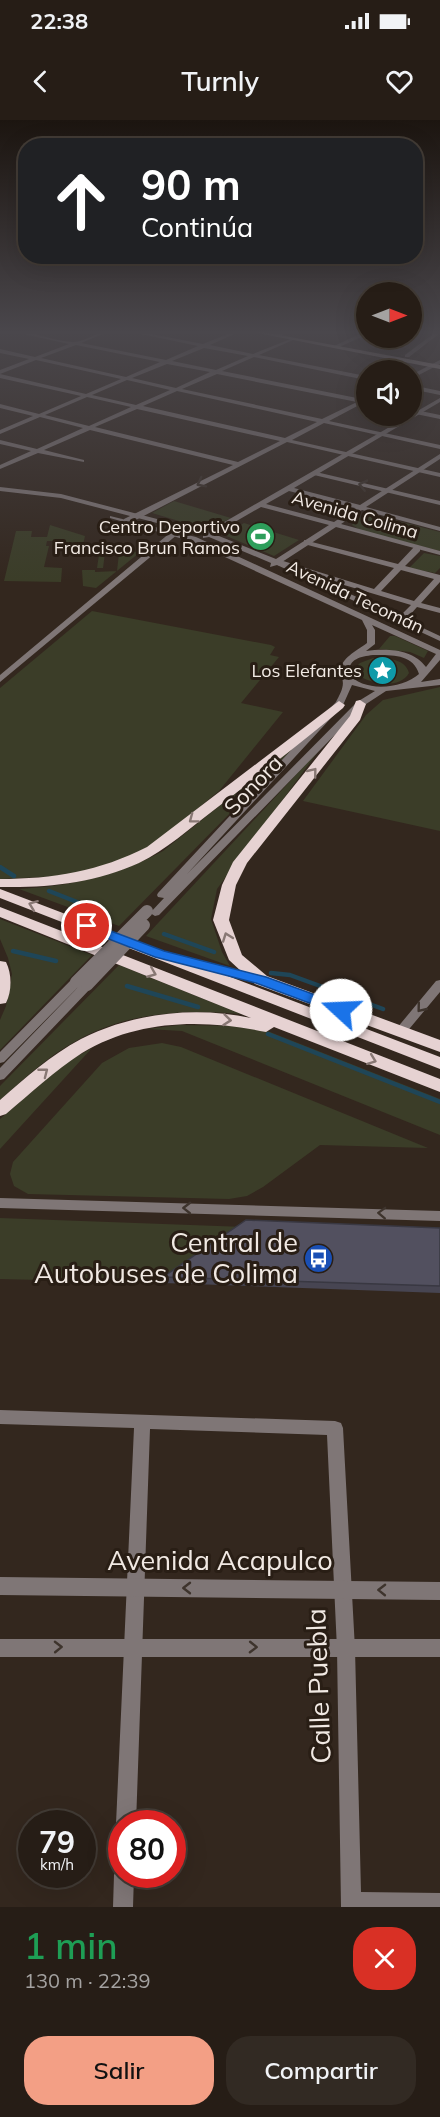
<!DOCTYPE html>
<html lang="es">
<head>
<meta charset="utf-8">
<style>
  body { margin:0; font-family:Mulish,sans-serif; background:#322a23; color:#f1f3f6; height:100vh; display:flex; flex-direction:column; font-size:22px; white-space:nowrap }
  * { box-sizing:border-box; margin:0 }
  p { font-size:20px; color:#a4a2a1 }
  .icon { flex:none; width:33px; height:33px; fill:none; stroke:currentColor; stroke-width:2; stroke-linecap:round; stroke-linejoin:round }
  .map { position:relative; height:1787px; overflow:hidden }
  .panel { display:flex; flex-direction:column; background:#261d16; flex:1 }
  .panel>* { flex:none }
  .banner { position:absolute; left:18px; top:18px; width:405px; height:126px; border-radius:24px; box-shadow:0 6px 24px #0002,0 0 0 2px #423b35; background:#202124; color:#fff; overflow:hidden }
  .needle { width:39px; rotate:90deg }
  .controls { position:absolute; left:356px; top:162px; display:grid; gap:12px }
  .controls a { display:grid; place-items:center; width:66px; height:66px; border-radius:50%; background:#261d16; box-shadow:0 6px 24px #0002,0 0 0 2px #423b35; font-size:30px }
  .speed { position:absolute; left:18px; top:1690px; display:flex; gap:12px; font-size:30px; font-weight:700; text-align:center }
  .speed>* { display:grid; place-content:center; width:78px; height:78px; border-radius:50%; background:#261d16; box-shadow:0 6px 24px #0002,0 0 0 2px #423b35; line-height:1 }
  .speed small { font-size:15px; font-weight:400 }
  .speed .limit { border:9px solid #d22; background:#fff; color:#111 }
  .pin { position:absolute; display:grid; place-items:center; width:51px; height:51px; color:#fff; margin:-26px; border:3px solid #fff; border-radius:50%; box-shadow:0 2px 6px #0007 }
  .me { position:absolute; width:66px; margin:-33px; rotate:290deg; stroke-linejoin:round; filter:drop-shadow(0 0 4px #0008) }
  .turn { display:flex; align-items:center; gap:21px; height:126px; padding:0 24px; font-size:27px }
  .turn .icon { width:78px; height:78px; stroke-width:2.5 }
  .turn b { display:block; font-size:42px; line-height:51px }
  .round { display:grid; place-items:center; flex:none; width:63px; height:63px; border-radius:24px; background:#322a23 }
  .overview { display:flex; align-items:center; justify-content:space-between; height:102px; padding:0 24px }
  h1 { font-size:36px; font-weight:600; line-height:45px; color:#1e9e55 }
  .button { display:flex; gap:12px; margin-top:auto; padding:12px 24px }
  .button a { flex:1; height:69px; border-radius:24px; background:#f39f85; color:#111; font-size:24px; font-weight:600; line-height:69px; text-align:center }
  .button a+a { background:#322a23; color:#f1f3f6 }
  .status { display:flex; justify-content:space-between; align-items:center; height:42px; padding:0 30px; background:#261d16; direction:ltr }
  .status svg { height:16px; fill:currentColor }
  header { display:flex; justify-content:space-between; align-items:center; height:78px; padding:0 24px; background:#261d16; font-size:27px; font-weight:600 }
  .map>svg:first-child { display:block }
  .green { fill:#3b3d28 }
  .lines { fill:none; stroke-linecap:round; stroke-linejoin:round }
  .stream-far1 { stroke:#1f4658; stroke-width:2 }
  .stream { stroke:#1f4658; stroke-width:4.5 }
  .minor { fill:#7f7676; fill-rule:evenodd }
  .tertiary { fill:#7f7676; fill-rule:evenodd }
  .secondary { fill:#afa2a1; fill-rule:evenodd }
  .trunk { fill:#e6d2d2; fill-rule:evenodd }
  .tertiary-bridge { stroke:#7f7676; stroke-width:12 }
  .wall { fill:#474552 }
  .building { fill:#52505f; stroke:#393842; stroke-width:1.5 }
  .oneway { stroke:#3e342d }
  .oneway2 { stroke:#887874 }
  .route { fill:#1a73e8; stroke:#114b97; stroke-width:1.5 }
  .labels { text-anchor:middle; stroke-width:6; stroke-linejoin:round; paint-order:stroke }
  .far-street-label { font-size:18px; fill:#f1e9e3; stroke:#291e15 }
  .far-poi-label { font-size:18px; fill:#f1e9e3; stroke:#291e15; text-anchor:end }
  .street-label { font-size:22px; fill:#f1e9e3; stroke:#291e15 }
  .near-poi-label { font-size:27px; fill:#f1e9e3; stroke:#291e15; text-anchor:end }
  .near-street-label { font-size:27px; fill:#f1e9e3; stroke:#291e15 }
</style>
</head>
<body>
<div class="status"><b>22:38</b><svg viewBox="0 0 49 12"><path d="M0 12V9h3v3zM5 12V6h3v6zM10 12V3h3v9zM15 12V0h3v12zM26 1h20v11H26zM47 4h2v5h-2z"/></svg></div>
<header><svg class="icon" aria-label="back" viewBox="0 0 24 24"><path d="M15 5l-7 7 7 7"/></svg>Turnly<svg class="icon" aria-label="heart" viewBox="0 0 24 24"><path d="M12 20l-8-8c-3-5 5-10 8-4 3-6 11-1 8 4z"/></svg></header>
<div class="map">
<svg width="440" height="1787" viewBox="0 0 440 1787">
  <rect width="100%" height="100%" fill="#33271e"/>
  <path class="green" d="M174,381L231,398L209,410L152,393Z
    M375,395L440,412V431L362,411L352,405L357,398Z
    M244,403L299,420L274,436L224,415Z
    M50,405L85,416L83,425H52L53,421H47L46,426H49L44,447L62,448L61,462L4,461L16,411H32L31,417H47Z
    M101,421L139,433L96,468L83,466L82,450H95V452L117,451L119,433H105L103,448H97Z
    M424,433L440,436V448L435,453L409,448Z
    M92,491L271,525L275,527L270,535L279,537L241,583L283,592L219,671L158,721L132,736L112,744L62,756L0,759V568Z
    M390,516H395L428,531L424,538L410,532L379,529Z
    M373,538C386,538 405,538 409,553C400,569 372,565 358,555L356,547L360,543Z
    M440,567V711L303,681L366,595L383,580Z
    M301,621L119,806L19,769C71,766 117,756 163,731Z
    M320,629L217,769L211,799L222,832L230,846L146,816Z
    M0,799L92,835L0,930V900L6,886L12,854L8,838L0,819Z
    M119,845L241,894C185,889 126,892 76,921C48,936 24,959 0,980V966Z
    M179,905L241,906L270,912L440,979V1015L182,911L147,909Z
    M162,923L181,927L428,1028L320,1025L263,1067L247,1076L229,1079L28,1074L14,1066L10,1054L13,1042L102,943L129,928Z
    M92,928L0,1029V999L65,943Z
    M0,1098L245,1107L164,1163L0,1159Z"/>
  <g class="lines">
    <path class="stream-far1" d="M183,211L199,214"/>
    <path class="stream" d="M0,747L14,756
      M49,771L105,793
      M164,814L214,832
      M13,831L56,841
      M271,853L290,855L383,889
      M127,866L198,887
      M268,914L440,982"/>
    <path class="minor" d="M10,211C32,210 52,221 73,222C86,222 97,211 110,211L81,223L166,240L198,226L127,211H136L203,224L235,211H241L210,225L253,234L293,218V220L259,235L366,256V260L254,237L222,251L362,279L366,278V284L363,283L329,301L440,325V329L324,303L292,320L440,353V357L287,322L130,403H124V399L233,345L90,310L44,330L84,340V342L38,333L0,349V345L31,331L0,324V320L37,329L83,308L40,297L0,314V310L33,296L0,288V284L39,294L81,276L0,258V254L86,274L121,259L36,240L0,254V250L29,239L0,233V229L35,237L69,224ZM76,225L160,242L126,257L41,238ZM204,228L248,236L216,250L172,241ZM167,244L210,252L176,268L132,258ZM217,254L357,282L322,299L182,269ZM127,260L170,270L136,285L92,275ZM177,271L317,302L285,318L143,286ZM87,277L131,287L89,306L45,295ZM137,289L280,321L238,342L95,307Z
      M366,211V215L337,228L332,227Z
      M437,211H440V213L409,237H405V235Z
      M440,240V244L411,259V255Z
      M411,265L440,271V275L411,269Z
      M411,289L440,295V299L411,293Z
      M316,352L440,381V385L314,355V353Z
      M171,412L178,414L0,562V555Z
      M304,420L398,444L414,427H420V431L405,446L440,455V462L421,483L440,488V493L417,487L403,503H397V499L411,485L274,444V440H280L374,469L394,448L304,424ZM401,450L434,459L414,481L381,471Z
      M440,860V872L405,914H397L395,911L397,908L436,861Z
      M0,1078L440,1091V1101L0,1088Z
      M0,1290L335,1301L341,1303L343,1308L355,1529L361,1772L440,1773V1787H341L337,1529L327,1315L150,1309L136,1704H122V1712L119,1711L116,1704L134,1308L0,1304Z
      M122,1746V1755H134L133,1787H113L114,1755L117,1748Z"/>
    <path class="tertiary" d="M283,211H290L278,217L273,216Z
      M440,278V282L294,368L360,385L440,334V339L366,387L440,407V411L362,390L341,404L440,431V435L336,407L282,442L440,516V521L277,445L270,447L271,443L209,417L203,418V415L61,378L0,371V367L61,374L207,412ZM289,371L355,388L334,402L266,384ZM261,387L329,405L276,439L214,414Z
      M110,396L196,417L440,530V540L421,562L440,559V565L386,571L363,586L159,795L155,796L150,793L164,778L158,777L157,775L158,773L336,582C341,572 347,563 339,553C342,537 355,532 367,523V510L362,500L190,421L110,398ZM372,505L436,534L426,547C413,529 387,528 366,531L375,524V510ZM373,535C392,535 413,534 419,554C402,569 363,573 348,553C350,538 360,537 373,535ZM352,565L375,571L357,582L187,754L343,585Z
      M76,858L82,862L80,865L4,942L0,943V932L72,859Z
      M87,861L91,862L93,865L91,868L4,959L0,960V948L83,862Z
      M0,1457L440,1462V1480L0,1475Z
      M0,1519H440V1537H0Z"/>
    <path class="secondary" d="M248,211H258L440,245V249Z"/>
    <path class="trunk" d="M360,580L366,584L360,600L247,743L236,765L229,800L242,835L267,856L440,920V932L255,864L229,840L213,800L222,765L233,742L350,596L356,581Z
      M339,581L345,585L343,588C301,623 258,656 214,690C190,708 166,730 139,743C95,763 48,768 0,767V759C53,759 100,751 147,727Z
      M0,769L440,937V949L0,778Z
      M0,787L440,959V972L274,907L266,912C204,899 138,899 82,933C54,951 31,973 6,994L0,996V980C25,958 51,935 81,919C132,893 195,886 251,898L0,797Z
      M0,841L6,842C12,854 12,871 6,883L0,884Z"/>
    <path class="tertiary-bridge" d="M76,862L147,791
      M87,865L144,805"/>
  </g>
  <path class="wall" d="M440,1108V1173L164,1163L163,1157Z"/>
  <path class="building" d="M246,1100L440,1108V1166L163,1157Z"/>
  <defs><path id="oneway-chevron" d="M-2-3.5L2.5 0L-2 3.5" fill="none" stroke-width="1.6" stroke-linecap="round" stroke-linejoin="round" transform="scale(1.5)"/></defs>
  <g class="oneway">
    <use href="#oneway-chevron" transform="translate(201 363) rotate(153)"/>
    <use href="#oneway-chevron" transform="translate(363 365) rotate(-167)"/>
    <use href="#oneway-chevron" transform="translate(421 888) rotate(129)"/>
    <use href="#oneway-chevron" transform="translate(187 1088) rotate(-179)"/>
    <use href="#oneway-chevron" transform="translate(382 1093) rotate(-178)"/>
    <use href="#oneway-chevron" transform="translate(187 1468) rotate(-180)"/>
    <use href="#oneway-chevron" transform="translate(382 1470) rotate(-179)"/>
    <use href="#oneway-chevron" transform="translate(58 1527) rotate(-1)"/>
    <use href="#oneway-chevron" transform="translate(253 1527) rotate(1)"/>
  </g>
  <g class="oneway2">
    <use href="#oneway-chevron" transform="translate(313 652) rotate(-51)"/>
    <use href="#oneway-chevron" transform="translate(193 699) rotate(143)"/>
    <use href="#oneway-chevron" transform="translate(33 785) rotate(-159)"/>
    <use href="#oneway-chevron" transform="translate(227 817) rotate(-110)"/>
    <use href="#oneway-chevron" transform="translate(152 853) rotate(22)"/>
    <use href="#oneway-chevron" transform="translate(227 900) rotate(6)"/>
    <use href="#oneway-chevron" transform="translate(372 940) rotate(21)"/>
    <use href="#oneway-chevron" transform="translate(44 952) rotate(-38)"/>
  </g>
  <linearGradient id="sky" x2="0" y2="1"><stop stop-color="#1c1510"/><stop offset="0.46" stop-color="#4a474c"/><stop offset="1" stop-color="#4a474c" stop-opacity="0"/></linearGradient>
  <rect width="440" height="461" fill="url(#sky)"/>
  <path class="route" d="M87,802L164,831L266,857L346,886L348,890L341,894L336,893L256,863L155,837L83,809L81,806Z"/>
  <defs>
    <symbol id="stadium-disc" viewBox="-11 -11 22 22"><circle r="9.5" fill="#2e9e5b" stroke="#291e15"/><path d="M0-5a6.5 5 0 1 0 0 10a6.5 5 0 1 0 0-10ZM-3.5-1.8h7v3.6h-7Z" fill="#fff"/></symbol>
    <symbol id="sight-disc" viewBox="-11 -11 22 22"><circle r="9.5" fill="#0f9aa8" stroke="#291e15"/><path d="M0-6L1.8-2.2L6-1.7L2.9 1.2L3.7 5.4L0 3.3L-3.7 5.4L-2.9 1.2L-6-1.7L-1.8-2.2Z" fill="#fff"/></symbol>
    <symbol id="bus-disc" viewBox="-11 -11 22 22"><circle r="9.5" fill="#1a4fb4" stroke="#291e15"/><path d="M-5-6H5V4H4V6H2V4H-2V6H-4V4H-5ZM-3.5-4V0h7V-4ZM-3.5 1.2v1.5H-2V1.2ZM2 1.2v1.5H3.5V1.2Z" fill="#fff"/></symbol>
  </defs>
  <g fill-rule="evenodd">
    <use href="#stadium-disc" x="244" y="400" width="33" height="33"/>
    <use href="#sight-disc" x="366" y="534" width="33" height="33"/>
    <use href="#bus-disc" x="302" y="1122" width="33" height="33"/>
  </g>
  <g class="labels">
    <g class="far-street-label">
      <text transform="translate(355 395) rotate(16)" y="6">Avenida Colima</text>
      <text transform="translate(355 477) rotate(25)" y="6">Avenida Tecomán</text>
    </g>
    <g class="far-poi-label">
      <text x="240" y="413">Centro Deportivo<tspan x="240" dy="21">Francisco Brun Ramos</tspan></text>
      <text x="362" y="557">Los Elefantes</text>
    </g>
    <g class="street-label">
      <text transform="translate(253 665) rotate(-46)" y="8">Sonora</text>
    </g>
    <g class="near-poi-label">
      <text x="298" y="1132">Central de<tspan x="298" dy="31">Autobuses de Colima</tspan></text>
    </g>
    <g class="near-street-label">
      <text x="220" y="1450">Avenida Acapulco</text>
      <text transform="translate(319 1566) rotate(-92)" y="9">Calle Puebla</text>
    </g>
  </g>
</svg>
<div class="controls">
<a><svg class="needle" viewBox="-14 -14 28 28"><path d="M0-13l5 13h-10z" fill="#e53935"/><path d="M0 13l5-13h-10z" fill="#a4a2a1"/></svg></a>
<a><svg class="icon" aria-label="sound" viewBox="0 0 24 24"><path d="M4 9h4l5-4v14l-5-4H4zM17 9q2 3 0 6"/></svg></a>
</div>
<div class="speed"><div>79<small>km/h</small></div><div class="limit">80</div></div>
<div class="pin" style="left:87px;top:806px;background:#d93025"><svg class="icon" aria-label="arrive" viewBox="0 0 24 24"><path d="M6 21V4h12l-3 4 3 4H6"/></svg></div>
<svg class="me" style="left:341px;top:890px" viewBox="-20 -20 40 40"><circle r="19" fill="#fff"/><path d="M0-13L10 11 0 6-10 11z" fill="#1a73e8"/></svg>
<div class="banner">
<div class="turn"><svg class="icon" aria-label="ahead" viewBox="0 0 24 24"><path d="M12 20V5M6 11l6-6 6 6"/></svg><div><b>90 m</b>Continúa</div></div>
</div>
</div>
<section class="panel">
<div class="overview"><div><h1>1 min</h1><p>130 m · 22:39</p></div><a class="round" style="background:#d93025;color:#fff"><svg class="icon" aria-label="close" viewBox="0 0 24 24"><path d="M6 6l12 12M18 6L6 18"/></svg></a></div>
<div class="button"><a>Salir</a><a>Compartir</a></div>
</section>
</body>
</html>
